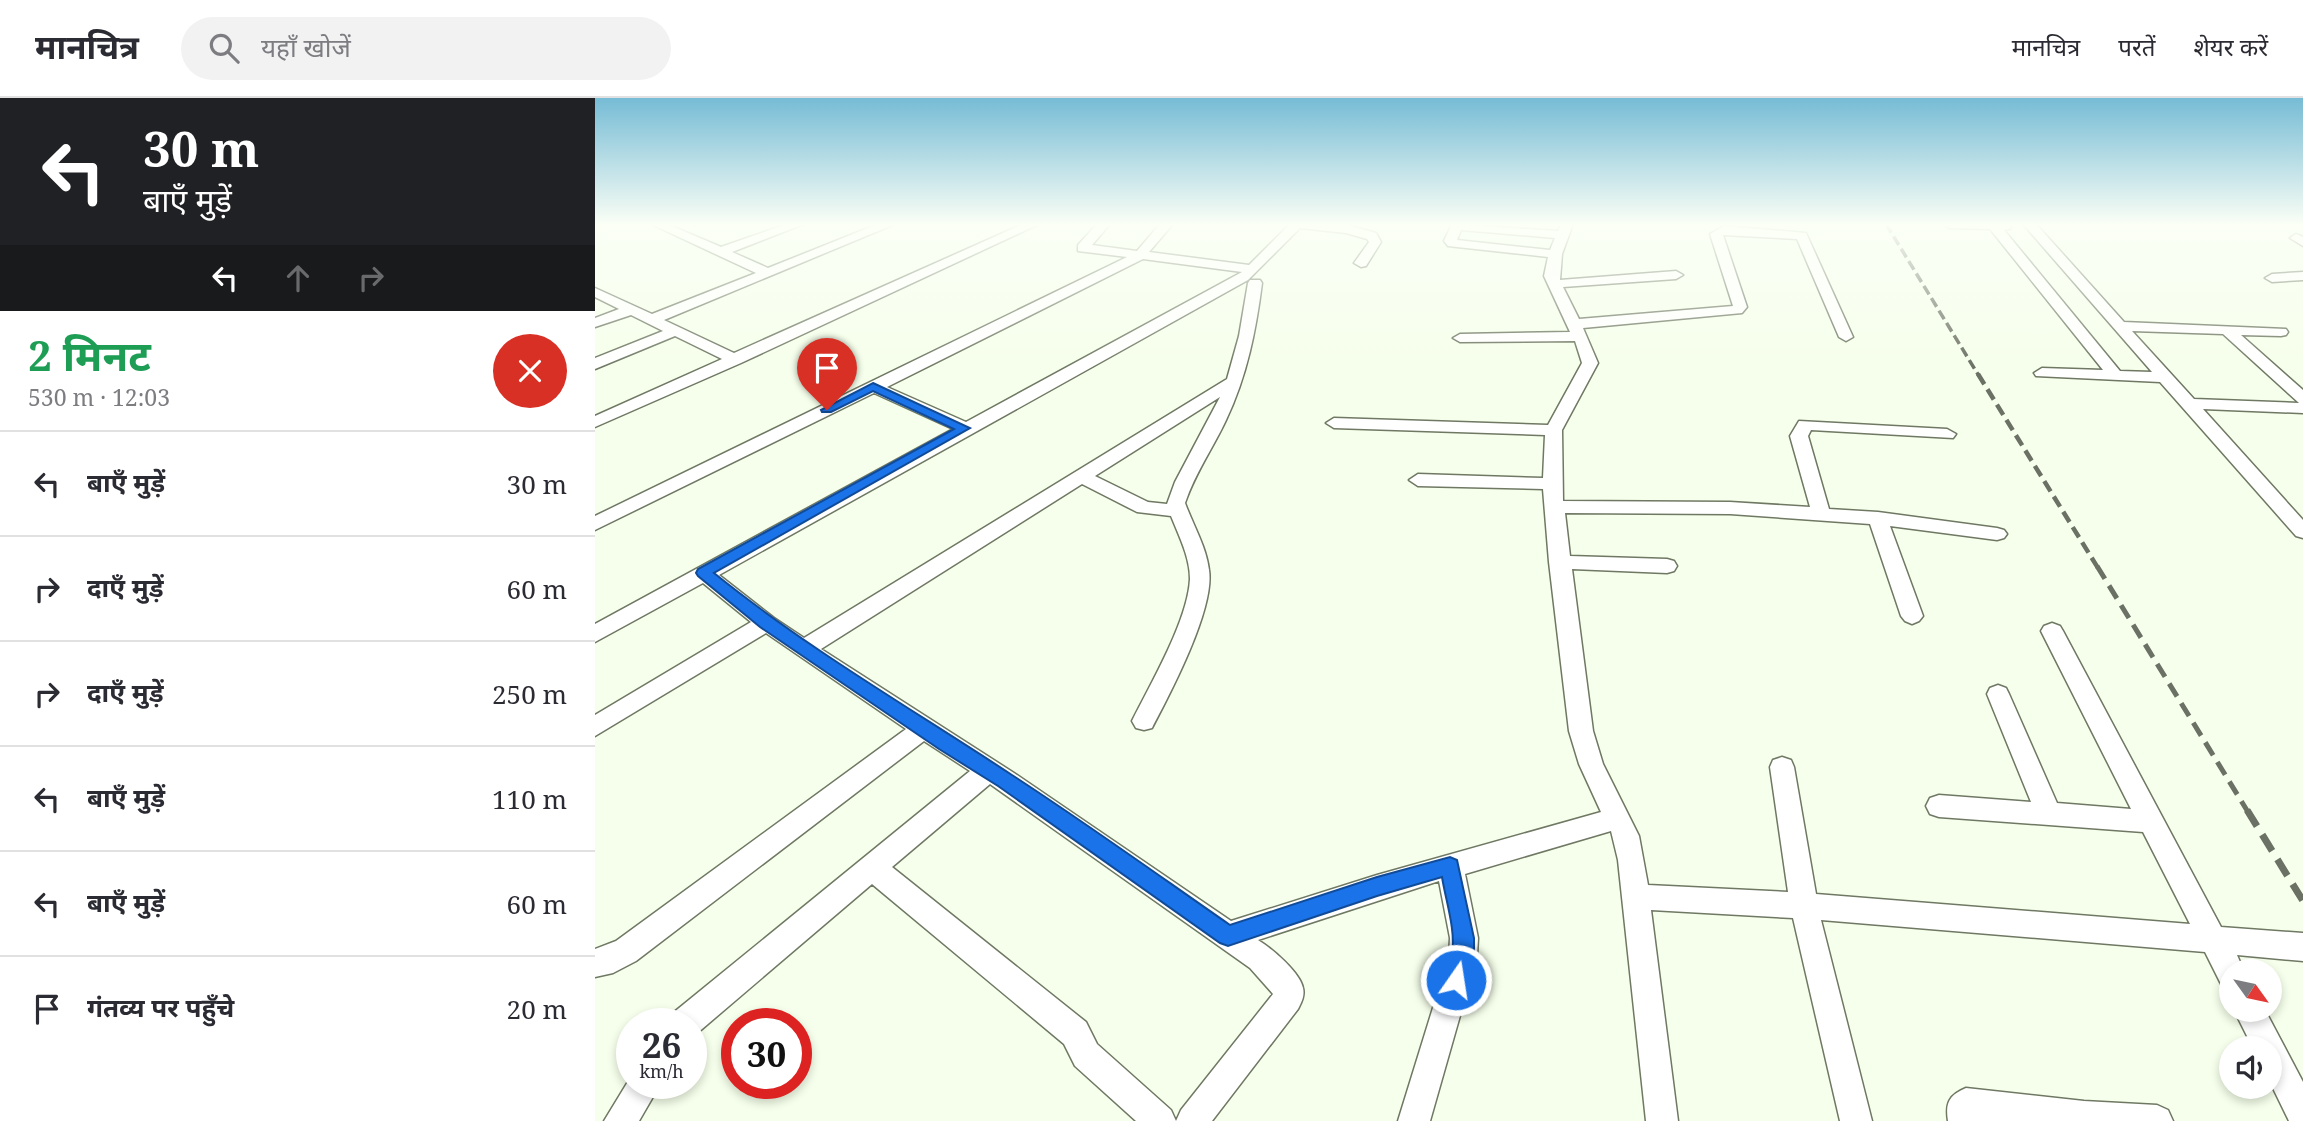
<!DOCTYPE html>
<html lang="hi">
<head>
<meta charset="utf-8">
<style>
  body { margin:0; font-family:"Noto Serif","Noto Sans Devanagari",serif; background:#f2f2f3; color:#2b2b33; height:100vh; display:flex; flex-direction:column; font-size:26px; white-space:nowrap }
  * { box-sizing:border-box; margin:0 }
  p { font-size:23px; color:#7c7c81 }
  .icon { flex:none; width:38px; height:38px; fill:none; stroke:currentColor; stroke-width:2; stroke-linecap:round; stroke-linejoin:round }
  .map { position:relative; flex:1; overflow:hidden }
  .details { display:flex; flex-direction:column; background:#fff; width:595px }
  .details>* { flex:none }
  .hud { background:#202124; color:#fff; overflow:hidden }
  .needle { width:46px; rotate:123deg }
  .tools { position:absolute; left:1624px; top:861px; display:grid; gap:14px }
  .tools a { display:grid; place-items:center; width:63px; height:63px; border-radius:50%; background:#fff; box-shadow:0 4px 10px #0003; font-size:35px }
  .speed { position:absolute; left:21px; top:910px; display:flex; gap:14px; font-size:35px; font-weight:700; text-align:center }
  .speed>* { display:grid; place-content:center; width:91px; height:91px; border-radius:50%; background:#fff; box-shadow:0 4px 10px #0003; line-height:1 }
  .speed small { font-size:18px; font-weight:400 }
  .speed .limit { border:10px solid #d22; background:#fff; color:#111 }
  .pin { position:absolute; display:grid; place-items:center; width:60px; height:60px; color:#fff; margin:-72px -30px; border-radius:50% 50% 50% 0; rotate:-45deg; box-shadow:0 0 7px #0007 }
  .pin .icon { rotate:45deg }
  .me { position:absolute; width:77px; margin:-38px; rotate:13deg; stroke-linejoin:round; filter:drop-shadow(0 0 5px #0008) }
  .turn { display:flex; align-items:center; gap:24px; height:147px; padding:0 28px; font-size:32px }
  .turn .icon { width:91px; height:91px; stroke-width:2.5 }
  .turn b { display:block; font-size:49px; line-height:60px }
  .lanes { display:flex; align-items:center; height:66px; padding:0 28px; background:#0003; justify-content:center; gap:35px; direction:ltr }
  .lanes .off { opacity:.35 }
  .round { display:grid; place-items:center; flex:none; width:74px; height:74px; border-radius:37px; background:#f2f2f3 }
  .headline { display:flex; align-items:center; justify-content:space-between; height:119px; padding:0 28px }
  h1 { font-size:42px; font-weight:700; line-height:52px; color:#1e9e55 }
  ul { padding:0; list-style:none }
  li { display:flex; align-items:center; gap:21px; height:105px; padding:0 28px; border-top:2px solid #e1e1e2 }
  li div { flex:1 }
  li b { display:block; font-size:26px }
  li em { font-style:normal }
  header { display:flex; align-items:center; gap:42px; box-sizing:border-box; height:98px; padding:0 35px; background:#fff; border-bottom:2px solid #e1e1e2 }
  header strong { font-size:33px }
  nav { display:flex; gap:38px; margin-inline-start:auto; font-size:24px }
  .search { width:490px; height:63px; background:#f2f2f3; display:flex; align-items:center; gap:18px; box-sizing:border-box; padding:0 24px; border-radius:38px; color:#7c7c81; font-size:26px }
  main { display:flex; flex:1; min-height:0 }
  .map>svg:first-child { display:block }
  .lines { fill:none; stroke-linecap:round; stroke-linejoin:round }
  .minor-casing { stroke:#6f7863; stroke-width:3 }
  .minor { fill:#fff; fill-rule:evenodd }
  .rail-far3 { stroke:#6c7165; stroke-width:3.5; stroke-dasharray:10 4.5; stroke-linecap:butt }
  .rail-far2 { stroke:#6c7165; stroke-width:4.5; stroke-dasharray:12 6; stroke-linecap:butt }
  .rail-far1 { stroke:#6c7165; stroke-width:5; stroke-dasharray:15 8; stroke-linecap:butt }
  .rail { stroke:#6c7165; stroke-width:7; stroke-dasharray:19 10; stroke-linecap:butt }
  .route { fill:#1a73e8; stroke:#114b97; stroke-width:2 }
</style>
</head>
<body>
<header>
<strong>मानचित्र</strong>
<div class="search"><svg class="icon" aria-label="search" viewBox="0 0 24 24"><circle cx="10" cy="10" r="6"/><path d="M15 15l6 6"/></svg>यहाँ खोजें</div>
<nav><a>मानचित्र</a><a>परतें</a><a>शेयर करें</a></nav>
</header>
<main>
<section class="details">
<div class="hud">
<div class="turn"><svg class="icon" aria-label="left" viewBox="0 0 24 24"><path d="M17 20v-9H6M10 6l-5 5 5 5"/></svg><div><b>30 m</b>बाएँ मुड़ें</div></div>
<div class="lanes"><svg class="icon" aria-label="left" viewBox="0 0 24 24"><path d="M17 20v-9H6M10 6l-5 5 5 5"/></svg><svg class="icon off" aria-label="ahead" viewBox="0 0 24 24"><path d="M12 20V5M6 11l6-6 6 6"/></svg><svg class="icon off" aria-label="right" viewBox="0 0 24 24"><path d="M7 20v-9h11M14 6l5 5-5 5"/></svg></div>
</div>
<div class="headline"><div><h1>2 मिनट</h1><p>530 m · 12:03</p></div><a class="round" style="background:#d93025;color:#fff"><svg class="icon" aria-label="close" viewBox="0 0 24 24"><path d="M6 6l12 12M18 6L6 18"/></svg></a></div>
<ul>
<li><svg class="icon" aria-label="left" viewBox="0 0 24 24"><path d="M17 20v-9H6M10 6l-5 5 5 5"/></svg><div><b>बाएँ मुड़ें</b></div><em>30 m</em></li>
<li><svg class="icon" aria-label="right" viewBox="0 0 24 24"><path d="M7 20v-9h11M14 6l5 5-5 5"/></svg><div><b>दाएँ मुड़ें</b></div><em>60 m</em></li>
<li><svg class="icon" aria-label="right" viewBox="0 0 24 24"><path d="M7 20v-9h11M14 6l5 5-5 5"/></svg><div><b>दाएँ मुड़ें</b></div><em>250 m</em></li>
<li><svg class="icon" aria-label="left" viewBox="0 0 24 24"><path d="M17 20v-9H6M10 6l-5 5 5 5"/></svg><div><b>बाएँ मुड़ें</b></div><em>110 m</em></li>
<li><svg class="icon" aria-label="left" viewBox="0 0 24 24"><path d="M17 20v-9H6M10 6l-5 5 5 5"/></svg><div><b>बाएँ मुड़ें</b></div><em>60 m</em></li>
<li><svg class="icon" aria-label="arrive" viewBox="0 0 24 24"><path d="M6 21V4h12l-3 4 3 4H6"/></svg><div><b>गंतव्य पर पहुँचे</b></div><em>20 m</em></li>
</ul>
</section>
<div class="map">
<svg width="1708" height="1023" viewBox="0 0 1708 1023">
  <rect width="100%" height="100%" fill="#f6ffeb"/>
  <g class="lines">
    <defs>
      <path id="minor" d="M56,126H72L126,149L192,126H209L137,154L173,170L283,126H300L69,222L139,255L428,126H444L146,265L0,329V318L127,261L80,238L0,271V260L68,233L36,217L0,229V220L24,211L0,199V190L57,216L161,175Z
        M502,126H515L497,147L542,153L565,126H578L554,154L654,167L695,126L752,127L781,135L786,144L771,168L766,169L759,165L774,144L772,141L751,135L705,130L653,182L124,477L179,520L209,540L632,281L644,238L653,185L655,182H665L667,185C661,232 652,278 631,322C618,350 600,375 590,405C598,427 611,448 614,472C620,510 576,594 557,630L549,632L541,630L537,623C556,585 593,522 595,481C595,459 584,438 576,418L542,414L487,386L226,551L419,675L636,823L782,777L1006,714L984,666L974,633L954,464L948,391L823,388L814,382L823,376L948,380L950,337L739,330L731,325L739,320L953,327L987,265L980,243L865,244L858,240L865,236L975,234L949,178L953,159L853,148L849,143L857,126L963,133L966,126H978L967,156L965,182L1081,173L1088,177L1081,181L968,189L984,221L1138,208L1115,136L1129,128L1211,135L1258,239L1251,243L1244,239L1202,141L1128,137L1152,209L1147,215L988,230L1003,265L967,332L968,403L1135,404L1215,409L1195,338L1204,323L1352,331L1361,336L1358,340L1216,332L1213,338L1234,411L1283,414L1402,430L1409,432L1412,436L1409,440L1402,442L1295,428L1328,518L1324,523L1317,526L1310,523L1306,518L1275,426L1135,416L970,415L975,458L1072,461L1079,463L1082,468L1079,473L1072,475L977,471L998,633L1008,666L1044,738L1053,787L1193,794L1175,669L1178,662L1187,659L1196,662L1199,669L1221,796L1595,826L1548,734L1344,719L1335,716L1331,708L1335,700L1344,697L1436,704L1392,596L1395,590L1403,587L1411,590L1414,596L1462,705L1536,711L1446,533L1449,528L1457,525L1465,528L1468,533L1626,829L1708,835V863L1642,857L1649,873H1636V890L1626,886L1610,854L1226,822L1277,1023H1245L1198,820L1056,812L1083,1023H1051L1023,762L1016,733L870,776L883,840L882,858L835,1023H803L854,858L855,840L844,783L663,842C676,850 705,874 708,890C710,898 706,905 703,911L617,1023H541L480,968L469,946L277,786L100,937L96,938V926H74L78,915L375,673L329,643L41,863L18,875L0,879V851L21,843L311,631L171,535L0,638V617L156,524L108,485L0,544V526L358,331L279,295L0,432V418L532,159L483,153V147ZM866,132L960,140L955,152L862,142ZM548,161L647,174L371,324L292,289ZM625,299L580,384L572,406L553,404L500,378ZM395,686L655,870L678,896L586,1012L581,1023L576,1012L502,946L491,924L297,769Z
        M1348,126H1416L1415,131L1409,132L1525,273L1557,274L1428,126H1441L1529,224L1691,231L1693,234L1691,237L1686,238L1646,237L1708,292V315L1608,311L1708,422V440L1701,438L1565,284L1441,278L1439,275L1447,270L1508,272L1395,131L1354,130ZM1537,233L1628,236L1704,305L1599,301Z
        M1701,136L1708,139V148L1695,140Z
        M1708,174V182L1677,184L1670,180L1677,176Z
        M1639,912H1670L1708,984V1023H1694L1675,984V950H1658Z
        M37,977V985H66L44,1023H9Z
        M1371,990L1489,1003L1562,1007L1573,1012L1578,1023H1353C1350,1005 1354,997 1371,990Z"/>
    </defs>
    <use href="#minor" class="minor-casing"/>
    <use href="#minor" class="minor"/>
    <path class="rail-far3" d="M1291,126L1384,278"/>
    <path class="rail-far2" d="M1383,276L1503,470"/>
    <path class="rail-far1" d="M1502,468L1653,714"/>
    <path class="rail" d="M1652,712L1708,803"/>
  </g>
  <linearGradient id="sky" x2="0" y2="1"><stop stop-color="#76bcd5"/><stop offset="0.47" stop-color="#fbfff6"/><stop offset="1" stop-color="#fbfff6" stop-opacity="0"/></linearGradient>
  <rect width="1708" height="269" fill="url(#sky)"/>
  <path class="route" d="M278,285L375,330L119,475C213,551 317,611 417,677C491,725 563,777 635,827L782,779L855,759L862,762L879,840V858L869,889L861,893L853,889C848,878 855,869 857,857C861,832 851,804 847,779L782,798L633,848L625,845L403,688L344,651L165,529L103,478L101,475L103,471L359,331L278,293L236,314H227L226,312Z"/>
</svg>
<div class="tools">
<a><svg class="needle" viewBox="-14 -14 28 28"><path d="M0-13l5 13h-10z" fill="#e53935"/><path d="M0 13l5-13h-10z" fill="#7c7c81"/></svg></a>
<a><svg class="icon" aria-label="sound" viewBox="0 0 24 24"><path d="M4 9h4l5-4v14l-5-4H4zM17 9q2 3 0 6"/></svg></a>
</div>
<div class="speed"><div>26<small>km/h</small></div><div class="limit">30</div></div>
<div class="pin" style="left:232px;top:312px;background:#d93025"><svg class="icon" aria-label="arrive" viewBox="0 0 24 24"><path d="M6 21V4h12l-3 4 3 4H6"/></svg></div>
<svg class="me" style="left:861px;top:882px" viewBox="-20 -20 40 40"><circle r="17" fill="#1a73e8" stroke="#fff" stroke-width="3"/><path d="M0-11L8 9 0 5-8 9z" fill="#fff"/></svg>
</div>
</main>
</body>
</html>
